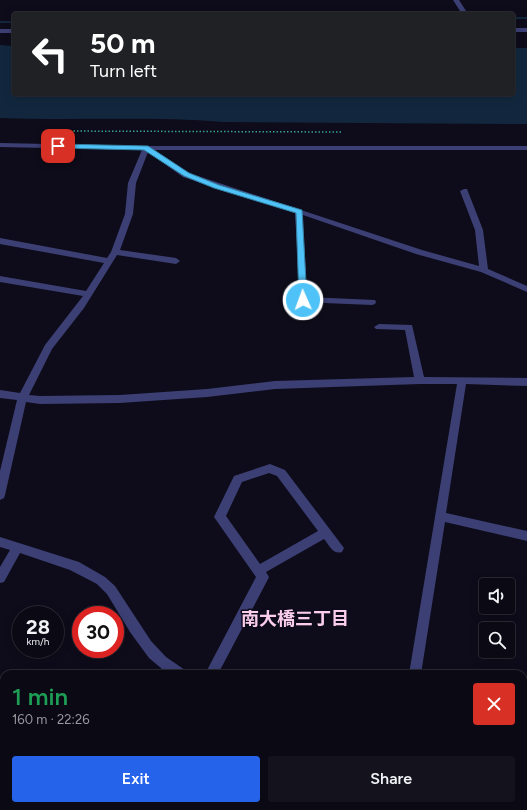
<!DOCTYPE html>
<html lang="en">
<head>
<meta charset="utf-8">
<style>
  body { margin:0; font-family:Figtree,"Noto Sans JP",sans-serif; background:#13121d; color:#f1f3f6; height:100vh; display:flex; flex-direction:column; font-size:15px; white-space:nowrap }
  * { box-sizing:border-box; margin:0 }
  p { font-size:13px; color:#999aa0 }
  .icon { flex:none; width:22px; height:22px; fill:none; stroke:currentColor; stroke-width:2; stroke-linecap:round; stroke-linejoin:round }
  .map { position:relative; flex:1; overflow:hidden }
  .panel { position:absolute; left:0px; top:670px; width:527px; height:140px; display:flex; flex-direction:column; background:#0a0914; border-radius:12px 12px 0 0; box-shadow:0 2px 10px #0003,0 0 0 1px #2a2a34 }
  .panel>* { flex:none }
  .hud { position:absolute; left:12px; top:12px; width:503px; height:84px; border-radius:4px; box-shadow:0 2px 10px #0003,0 0 0 1px #2a2a34; background:#202124; color:#fff; overflow:hidden }
  .buttons { position:absolute; left:479px; top:578px; display:grid; gap:8px }
  .buttons a { display:grid; place-items:center; width:36px; height:36px; border-radius:4px; background:#0a0914; box-shadow:0 2px 10px #0003,0 0 0 1px #2a2a34; font-size:20px }
  .speed { position:absolute; left:12px; top:606px; display:flex; gap:8px; font-size:20px; font-weight:700; text-align:center }
  .speed>* { display:grid; place-content:center; width:52px; height:52px; border-radius:50%; background:#0a0914; box-shadow:0 2px 10px #0003,0 0 0 1px #2a2a34; line-height:1 }
  .speed small { font-size:10px; font-weight:400 }
  .speed .limit { border:6px solid #d22; background:#fff; color:#111 }
  .pin { position:absolute; display:grid; place-items:center; width:34px; height:34px; color:#fff; margin:-17px; border-radius:8px; box-shadow:0 2px 6px #0006 }
  .me { position:absolute; width:44px; margin:-22px; rotate:358deg; stroke-linejoin:round; filter:drop-shadow(0 0 3px #0008) }
  .turn { display:flex; align-items:center; gap:14px; height:84px; padding:0 12px; font-size:18px }
  .turn .icon { width:52px; height:52px; stroke-width:2.5 }
  .turn b { display:block; font-size:28px; line-height:34px }
  .round { display:grid; place-items:center; flex:none; width:42px; height:42px; border-radius:4px; background:#13121d }
  .overview { display:flex; align-items:center; justify-content:space-between; height:68px; padding:0 12px }
  h1 { font-size:24px; font-weight:600; line-height:30px; color:#1e9e55 }
  .action { display:flex; gap:8px; margin-top:auto; padding:8px 12px }
  .action a { flex:1; height:46px; border-radius:4px; background:#2563eb; color:#fff; font-size:16px; font-weight:600; line-height:46px; text-align:center }
  .action a+a { background:#13121d; color:#f1f3f6 }
  .map>svg:first-child { display:block }
  .water { fill:#12273e }
  .lines { fill:none; stroke-linecap:round; stroke-linejoin:round }
  .stream { fill:#12273e; fill-rule:evenodd }
  .path { stroke:#39a090; stroke-width:1.5; stroke-dasharray:1.5 2; stroke-linecap:butt }
  .minor { fill:#3c3f74; fill-rule:evenodd }
  .route { fill:#4fc3f7; stroke:#337fa1 }
  .labels { text-anchor:middle; stroke-width:3; stroke-linejoin:round; paint-order:stroke }
  .near-neighbourhood-label { font-size:18px; font-weight:bold; fill:#facded; stroke:#0e0c1a }
</style>
</head>
<body>
<div class="map">
<svg width="527" height="810" viewBox="0 0 527 810">
  <rect width="100%" height="100%" fill="#0e0c1a"/>
  <path class="water" d="M0,45L14,46V94H513V48H527V124L223,122C149,116 74,121 0,118Z"/>
  <g class="lines">
    <path class="stream" d="M513,17H527V19H513Z
      M0,21H14V23H0Z"/>
    <path class="path" d="M56,131L341,132"/>
    <path class="minor" d="M453,0H459L468,14H462Z
      M513,28H527V32H513Z
      M0,29H14V33H0Z
      M0,143L146,146H527V150H154L189,173L422,250L479,266L475,230L460,191L464,189H467L483,230L488,269L527,286V292L481,272L416,254L303,215L307,297L375,300L376,302L375,304L372,305L300,302L295,213L183,177L148,152L136,183L133,214L120,250L176,258L180,261L176,264L117,255L84,308L52,349L29,395L40,396L120,395L207,389L275,381L414,377L405,330L376,329L374,327L379,324L412,325L424,377L527,378V386L466,384L446,513L527,531V541L445,522L421,674H409L457,384H420L275,389L207,397L120,403L40,404L26,402L5,495L4,498L0,500V471L17,400L0,398V390L20,393L45,345L83,296L0,282V276L86,291L104,263L0,244V238L107,258L111,252L125,214L128,183L142,150L0,147Z
      M270,464L285,470L344,548L342,552C333,555 329,545 324,539L266,572L269,577L267,581L218,674H205L256,577L214,517L234,476ZM269,473L277,476L318,531L260,564L226,516L242,482Z
      M0,537L79,562L105,577L115,586L151,641L166,657L185,670L186,674H168L149,658L130,632L107,594L97,584L70,570L20,553L4,582L0,583V567L10,550L0,547Z
      M523,704H527V718H523Z
      M523,794H527V808L518,806H523Z
      M4,799V806H12L11,810H0V801Z
      M117,806H149L150,810H118Z
      M162,806H178L177,810H161Z
      M204,806H237L238,810H205Z
      M379,806H393L392,810H378Z"/>
  </g>
  <path class="route" d="M58,144L148,146L189,173L219,185L302,210L307,300L306,302H300L299,300L296,213L214,188L184,176L144,150L56,148V145Z"/>
  <g class="labels">
    <g class="near-neighbourhood-label">
      <text x="295" y="625">南大橋三丁目</text>
    </g>
  </g>
</svg>
<div class="buttons">
<a><svg class="icon" aria-label="sound" viewBox="0 0 24 24"><path d="M4 9h4l5-4v14l-5-4H4zM17 9q2 3 0 6"/></svg></a>
<a><svg class="icon" aria-label="search" viewBox="0 0 24 24"><circle cx="10" cy="10" r="6"/><path d="M15 15l6 6"/></svg></a>
</div>
<div class="speed"><div>28<small>km/h</small></div><div class="limit">30</div></div>
<div class="pin" style="left:58px;top:146px;background:#d93025"><svg class="icon" aria-label="arrive" viewBox="0 0 24 24"><path d="M6 21V4h12l-3 4 3 4H6"/></svg></div>
<svg class="me" style="left:303px;top:300px" viewBox="-20 -20 40 40"><circle r="17" fill="#4fc3f7" stroke="#fff" stroke-width="3"/><path d="M0-11L8 9 0 5-8 9z" fill="#fff"/></svg>
<div class="hud">
<div class="turn"><svg class="icon" aria-label="left" viewBox="0 0 24 24"><path d="M17 20v-9H6M10 6l-5 5 5 5"/></svg><div><b>50 m</b>Turn left</div></div>
</div>
<section class="panel">
<div class="overview"><div><h1>1 min</h1><p>160 m · 22:26</p></div><a class="round" style="background:#d93025;color:#fff"><svg class="icon" aria-label="close" viewBox="0 0 24 24"><path d="M6 6l12 12M18 6L6 18"/></svg></a></div>
<div class="action"><a>Exit</a><a>Share</a></div>
</section>
</div>
</body>
</html>
